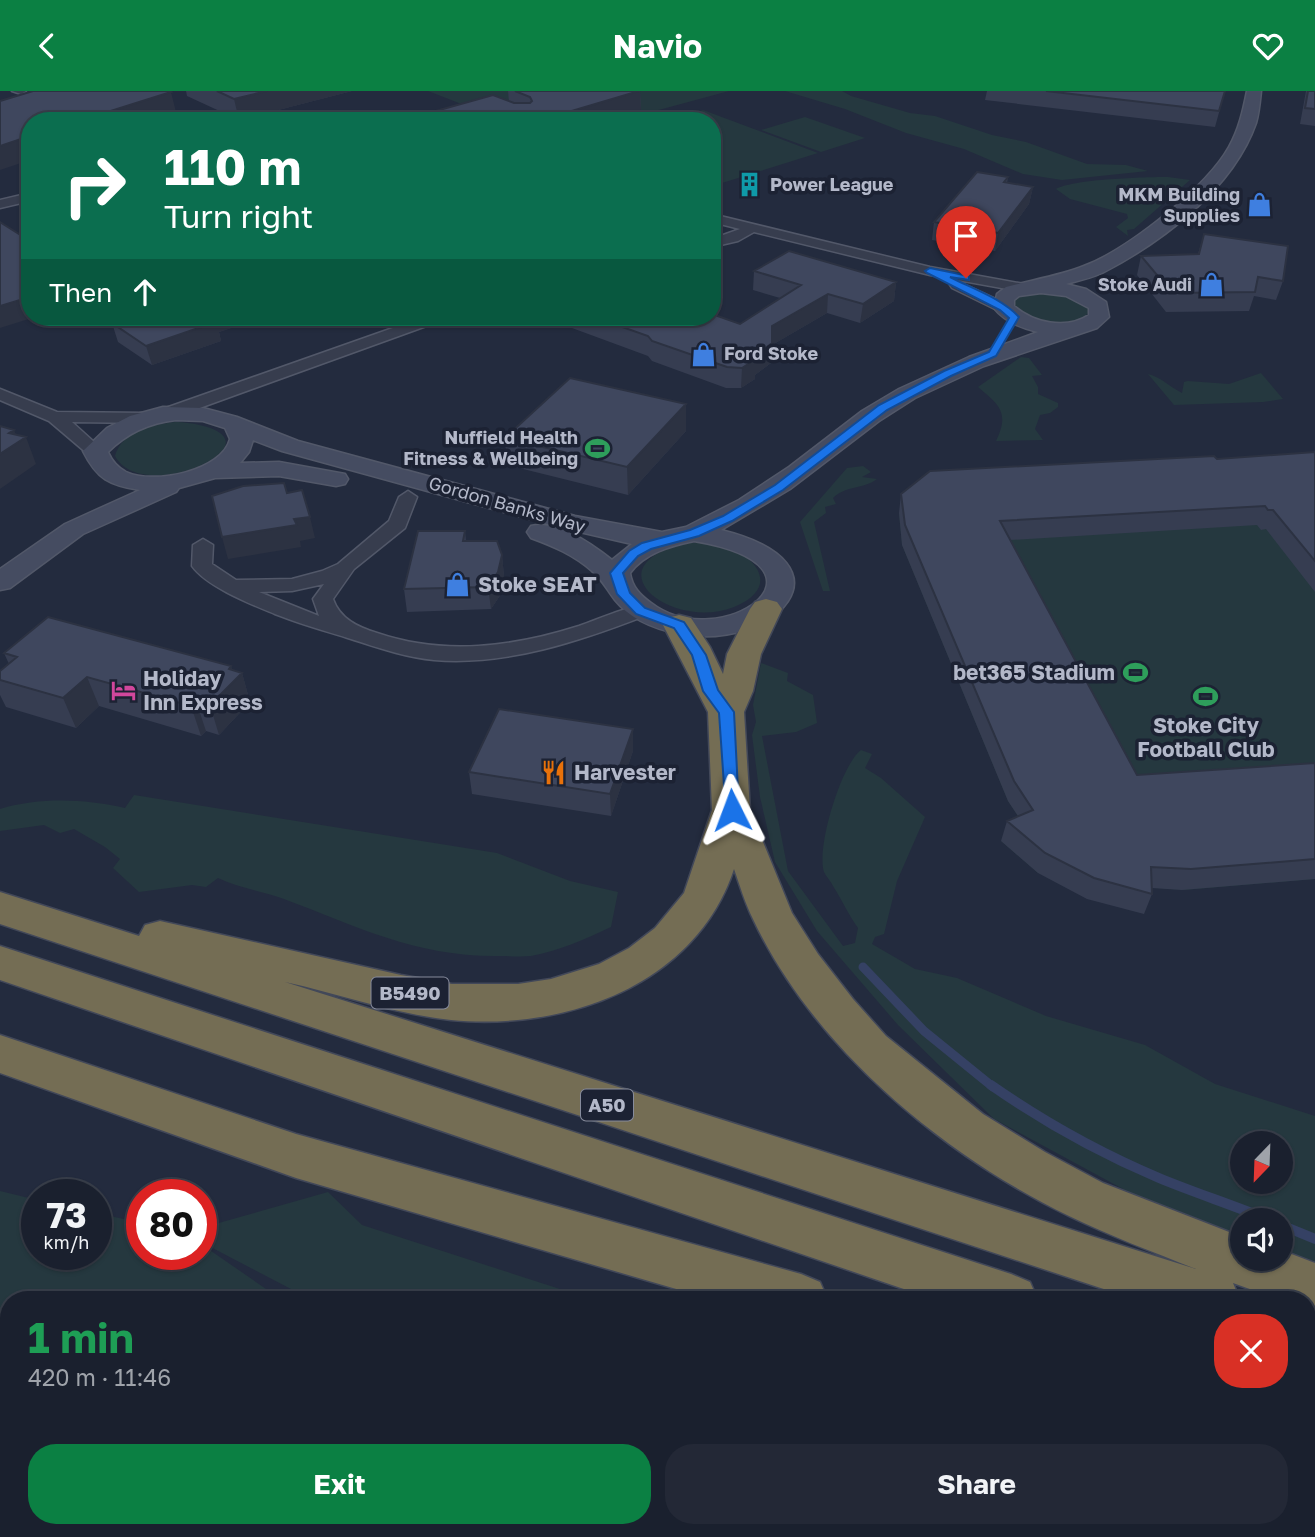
<!DOCTYPE html>
<html lang="en">
<head>
<meta charset="utf-8">
<style>
  body { margin:0; font-family:"Golos Text",sans-serif; background:#232836; color:#f1f3f6; height:100vh; display:flex; flex-direction:column; font-size:26px; white-space:nowrap }
  * { box-sizing:border-box; margin:0 }
  p { font-size:23px; color:#9fa3aa }
  .icon { flex:none; width:38px; height:38px; fill:none; stroke:currentColor; stroke-width:2; stroke-linecap:round; stroke-linejoin:round }
  .map { position:relative; flex:1; overflow:hidden }
  .panel { position:absolute; left:0px; top:1200px; width:1316px; height:247px; display:flex; flex-direction:column; background:#1a202e; border-radius:28px 28px 0 0; box-shadow:0 2px 5px #0004,0 0 0 2px #383e4a }
  .panel>* { flex:none }
  .top-card { position:absolute; left:21px; top:21px; width:700px; height:214px; border-radius:28px; box-shadow:0 2px 5px #0004,0 0 0 2px #383e4a; background:#0b6e4f; color:#fff; overflow:hidden }
  .needle { width:46px; rotate:203deg }
  .buttons { position:absolute; left:1230px; top:1040px; display:grid; gap:14px }
  .buttons a { display:grid; place-items:center; width:63px; height:63px; border-radius:50%; background:#1a202e; box-shadow:0 2px 5px #0004,0 0 0 2px #383e4a; font-size:35px }
  .speed { position:absolute; left:21px; top:1088px; display:flex; gap:14px; font-size:35px; font-weight:700; text-align:center }
  .speed>* { display:grid; place-content:center; width:91px; height:91px; border-radius:50%; background:#1a202e; box-shadow:0 2px 5px #0004,0 0 0 2px #383e4a; line-height:1 }
  .speed small { font-size:18px; font-weight:400 }
  .speed .limit { border:10px solid #d22; background:#fff; color:#111 }
  .pin { position:absolute; display:grid; place-items:center; width:60px; height:60px; color:#fff; margin:-72px -30px; border-radius:50% 50% 50% 0; rotate:-45deg; box-shadow:0 0 7px #0007 }
  .pin .icon { rotate:45deg }
  .me { position:absolute; width:77px; margin:-38px; rotate:357deg; stroke-linejoin:round; filter:drop-shadow(0 0 5px #0008) }
  .turn { display:flex; align-items:center; gap:24px; height:147px; padding:0 28px; font-size:32px }
  .turn .icon { width:91px; height:91px; stroke-width:2.5 }
  .turn b { display:block; font-size:49px; line-height:60px }
  .then { display:flex; align-items:center; height:66px; padding:0 28px; background:#0003; gap:14px; font-size:26px }
  .round { display:grid; place-items:center; flex:none; width:74px; height:74px; border-radius:28px; background:#232836 }
  .headline { display:flex; align-items:center; justify-content:space-between; height:119px; padding:0 28px }
  h1 { font-size:42px; font-weight:700; line-height:52px; color:#1e9e55 }
  .action { display:flex; gap:14px; margin-top:auto; padding:14px 28px }
  .action a { flex:1; height:80px; border-radius:28px; background:#0b8043; color:#fff; font-size:28px; font-weight:700; line-height:80px; text-align:center }
  .action a+a { background:#232836; color:#f1f3f6 }
  header { display:flex; justify-content:space-between; align-items:center; height:91px; padding:0 28px; background:#0b8043; color:#fff; font-size:32px; font-weight:700 }
  .map>svg:first-child { display:block }
  .green { fill:#25383f; fill-rule:evenodd }
  .lines { fill:none; stroke-linecap:round; stroke-linejoin:round }
  .stream-far1 { stroke:#354164; stroke-width:9 }
  .stream { stroke:#354164; stroke-width:10 }
  .street-casing { stroke:#525869; stroke-width:3 }
  .secondary-casing { stroke:#525869; stroke-width:3 }
  .highway-casing { stroke:#424859; stroke-width:3 }
  .street { fill:#373d4e; fill-rule:evenodd }
  .secondary { fill:#454c61; fill-rule:evenodd }
  .highway { fill:#746d54; fill-rule:evenodd }
  .wall { fill:#363d51 }
  .shaded-wall { fill:#2c3242 }
  .building { fill:#3f475e; stroke:#2c3242; stroke-width:2 }
  .route { fill:#1a73e8; stroke:#114b97; stroke-width:2 }
  .labels { text-anchor:middle; stroke-width:7; stroke-linejoin:round; paint-order:stroke }
  .far-poi-label { font-size:18px; font-weight:bold; fill:#b3b8c9; stroke:#1c2233; text-anchor:end }
  .far-street-label { font-size:18px; fill:#b3b8c9; stroke:#1c2233 }
  .shield { fill:#1c2233; stroke:#868b9c; stroke-width:2 }
  .shield-label { font-size:19px; font-weight:bold; fill:#b3b8c9 }
  .poi-label { font-size:21px; font-weight:bold; fill:#b3b8c9; stroke:#1c2233; text-anchor:start }
</style>
</head>
<body>
<header><svg class="icon" aria-label="back" viewBox="0 0 24 24"><path d="M15 5l-7 7 7 7"/></svg>Navio<svg class="icon" aria-label="heart" viewBox="0 0 24 24"><path d="M12 20l-8-8c-3-5 5-10 8-4 3-6 11-1 8 4z"/></svg></header>
<div class="map">
<svg width="1315" height="1446" viewBox="0 0 1315 1446">
  <rect width="100%" height="100%" fill="#232b3e"/>
  <path class="green" d="M428,0H729L618,30H540L464,14Z
    M785,0H842L851,5L910,22L935,25L992,44L1026,51L1087,73L1126,74L1148,80L1062,89L1023,83L964,58L906,42L845,18Z
    M703,19L818,62L722,92L712,88V30H666Z
    M805,26L865,47L821,61L761,39Z
    M1168,86L1190,89L1134,138L1127,139L1128,145L1116,136L1128,127L1127,123L1070,108L1056,98C1073,88 1146,86 1168,86Z
    M1041,201C1057,203 1082,203 1089,220C1080,239 1041,236 1025,227C1020,224 1016,219 1011,216L1012,210L1019,205Z
    M1021,266L1029,267L1042,284L1032,285L1038,296V303L1058,312V316L1050,322L1040,324L1035,338L1043,349L996,350C1010,321 999,314 978,296Z
    M1261,282L1283,308L1263,311L1174,314L1148,283C1161,286 1170,296 1182,302L1184,291L1188,290L1229,293Z
    M175,331C197,331 252,342 211,369C187,385 131,395 115,365C122,340 152,334 175,331Z
    M1315,363V788L1184,799L1143,796L1038,782L1001,750L1027,739L1008,710L902,454L899,422Z
    M863,375L871,381L862,386L877,388C864,398 844,395 833,407L836,413L825,416L826,422L814,431L830,500H823L800,431L847,377Z
    M689,452C702,452 715,451 727,456C762,469 777,499 734,516C669,541 588,473 689,452Z
    M761,572L788,582L787,590L813,604L817,632L796,641L762,645L788,780L843,855L855,852L858,837C848,823 842,809 833,795C831,790 826,786 824,781C816,757 841,674 861,659L872,663L865,677L881,687L925,726L897,790L884,843L875,846L872,853L915,878L957,887L1046,925L1145,954L1215,993L1315,1025V1176L1281,1163V1129H1242V1148L1147,1111L994,1028L898,934L817,840L775,771L760,706L752,644L756,631L753,614ZM1242,1052H1281V1090H1242Z
    M134,704L497,762L570,790L618,801L611,836C585,848 559,860 531,865C521,866 509,865 499,865C416,866 359,836 284,808C262,800 239,797 218,787L206,796L192,794L139,801L113,777L120,768L105,756L74,738L60,742L44,734L0,740V718C41,706 84,708 125,717Z
    M0,1100L37,1109V1164H96V1122L142,1132V1164H201V1153L282,1209H9V1438H772L793,1446H0Z
    M328,1101L362,1134L594,1209H312L201,1151V1137Z
    M1248,1438L1267,1446H935L913,1439Z"/>
  <g class="lines">
    <path class="stream-far1" d="M863,876L924,940L993,996"/>
    <path class="stream" d="M991,994C1044,1031 1100,1062 1159,1087C1195,1102 1233,1114 1269,1129
      M1281,1134L1315,1148"/>
    <defs>
      <path id="street" d="M12,0H26L21,3Z
        M30,102V110L0,117V109Z
        M712,123L930,176L1024,193L1031,197L1024,201L930,184L754,141L738,150L712,156V148L740,138L712,131Z
        M957,190L1009,214L1011,217L1004,221L999,220L952,197L950,194Z
        M424,226H446L443,229L172,327L166,328L158,323L160,319Z
        M0,298L57,321L146,322L154,327L146,332L72,331L104,360L95,365L89,364L49,330L0,309Z
        M408,400L417,406L405,437L354,478L333,508C340,528 358,536 377,542C444,565 513,556 579,535C599,528 619,519 640,514L647,516L650,520L647,524C580,550 507,575 434,569C405,566 379,557 351,548C326,540 300,533 275,523C251,513 207,496 192,475L193,454L203,448L213,454L212,473L236,489L292,488L322,480L338,473L389,430L399,406ZM324,493L313,508L319,525L259,501L292,500Z"/>
      <path id="secondary" d="M1247,0H1261C1260,10 1259,22 1256,32C1233,98 1162,151 1102,182C1091,187 1077,190 1066,193L1086,198L1106,211L1109,226L1097,237L984,275L915,307L879,330L790,398L721,439C859,473 775,560 680,543C655,538 631,529 615,509C607,499 602,488 592,480C574,464 553,455 531,447L527,441L531,435C557,429 592,453 612,469L632,453L558,436L282,360L253,349L249,361L240,372L279,371L345,383L348,388L345,393L336,395L279,385L215,387L179,397L176,401L83,443L10,497L0,499V478L65,433L140,399C109,394 97,388 83,360L107,337L130,325L163,316L203,317L237,326L298,350L575,425L662,441L686,436L739,409L789,376L862,320L899,298L969,266L1038,241C1021,237 1005,231 994,217L997,203L1006,196C1032,189 1059,185 1084,175C1127,159 1207,96 1229,56C1239,38 1243,20 1247,0ZM1041,202L1066,205L1089,217V224C1066,239 1034,232 1014,215V209L1019,205ZM176,329L203,330L225,337L230,348C222,380 154,394 126,381C117,376 112,370 108,361C127,342 149,332 176,329ZM694,450C849,476 720,565 651,512C640,504 632,496 630,482C645,462 670,455 694,450Z"/>
      <path id="highway" d="M766,508L777,511L782,518L761,563L753,600L744,621L750,719L792,822L818,863L853,908L886,945L983,1023L1045,1061L1103,1092L1242,1146V1167H1281V1159L1315,1172V1269L1307,1266V1209H1280L1233,1192L1240,1209H1137L0,833V801L139,845L145,834L160,830L401,884L452,893H518L551,888L599,873L629,857L655,837L684,802L712,719L708,621L663,534L667,527L679,524L691,527L710,556L723,583L727,563L750,518L755,511ZM734,778C740,795 745,812 753,828C813,956 943,1064 1069,1125C1110,1145 1153,1161 1196,1178L285,891C340,903 395,923 451,929C565,940 695,895 734,778Z
        M0,855L1011,1183L1030,1191L1038,1209H936L0,889Z
        M0,944L296,1043L801,1183L820,1191L828,1209H714L296,1087L0,982Z
        M1307,1280L1315,1283V1339L1307,1336Z
        M1307,1342L1315,1344V1402L1307,1400Z"/>
    </defs>
    <use href="#street" class="street-casing"/>
    <use href="#secondary" class="secondary-casing"/>
    <use href="#highway" class="highway-casing"/>
    <use href="#street" class="street"/>
    <use href="#secondary" class="secondary"/>
    <use href="#highway" class="highway"/>
  </g>
  <path class="wall" d="M186,0H352L239,29L187,5Z
    M508,0H640L641,19L607,30H400L509,11Z
    M987,0H1225L1215,36L985,9Z
    M1306,0H1315V35L1300,33Z
    M1008,86L1007,92L1033,96L1029,113L995,160L932,149L934,131Z
    M1204,143L1283,190L1276,209L1254,205L1249,220L1166,221L1137,184L1141,165L1198,163Z
    M754,180L896,191L894,210L860,232L827,222L772,254L771,272L755,284V288L741,297H726L652,270L648,265L553,230V226H712L740,233L780,207L753,199Z
    M109,226H264L219,241L221,250L152,274L118,251L112,232L116,230Z
    M686,340L628,404L507,374L505,347Z
    M1315,361V501L1266,438L1261,439L1257,434L1010,449L1137,684L1315,672V788L1182,799L1152,797V803L1144,823L1087,808L1038,782L1001,750L1007,730L1018,725L1008,710L902,454L899,422L901,403L1217,368Z
    M465,440L466,450L502,464L504,485L501,503L491,518L407,521L404,498Z
    M4,562L231,575L232,579L242,582L250,611L219,644L206,640L201,645L99,615L76,637L6,616L0,604V580L9,573Z
    M633,660L611,725L472,703L469,681Z"/>
  <path class="shaded-wall" d="M267,0H352L239,29L234,8Z
    M640,0L641,19L607,30H538Z
    M171,1L176,21L150,30H79Z
    M30,45V69L0,79V55Z
    M1033,96L1029,113L995,160L998,142Z
    M896,191L894,210L860,232L863,213Z
    M828,203L827,222L772,254L771,272L755,284V288L741,297L742,277L755,266L772,235Z
    M30,206V226H35L0,237V215Z
    M206,226H264L219,241L221,250L152,274L146,255Z
    M686,313V340L628,404L627,376Z
    M14,339L19,351L26,346L36,373L0,398V363L9,342Z
    M310,426L315,447L300,450L301,456L228,468L222,446L294,428Z
    M502,464L504,485L501,503L491,518L488,496Z
    M231,575L235,589L242,582L250,611L219,644L210,614Z
    M87,586L99,615L76,637L63,607Z
    M196,610L206,640L201,645L191,615Z
    M633,638V660L611,725L610,703Z"/>
  <path class="building" d="M33,0H169L171,1L79,30H30V45L0,55V10Z
    M217,0H267L234,8Z
    M515,0H639L538,30H400L493,4L514,12H530L532,10L530,6Z
    M1046,0H1225L1219,20Z
    M1308,0H1315V18L1305,17Z
    M977,81L1008,86L1004,91L1033,96L998,142L934,131Z
    M0,131L30,150V206L0,215Z
    M1204,143L1288,155L1283,190L1258,186L1255,201L1172,202L1141,165L1199,163Z
    M789,160L896,191L863,213L828,203L772,235V252L755,266L756,268L742,277L727,276L652,250L648,245L594,226H712V223L740,233L801,194L754,180Z
    M132,226H208L216,231L146,255L112,232Z
    M570,287L686,313L627,376L505,347Z
    M0,335L14,339L9,342L26,346L0,363Z
    M1315,361V470L1273,419H1268L1265,415L1000,430L1137,684L1315,672V768L1191,778L1151,776L1152,803L1094,787L1045,762L1007,730L1033,719L1014,690L905,434L901,403L930,380L1214,365L1217,368Z
    M284,392L287,402L302,399L310,426L294,428L297,434L222,446L212,405L243,395Z
    M418,440H465L463,450H497L502,464L498,481L488,496L404,498Z
    M48,526L231,575L229,578L242,582L210,614L196,610L191,615L87,586L63,607L0,589V580L17,566L4,562Z
    M499,618L633,638L610,703L469,681Z"/>
  <path class="route" d="M930,177L969,185V189L950,186C973,198 1001,207 1019,226L996,265L951,285L887,319L783,399L732,430L699,445L651,458L638,465L623,482L630,502L645,517L684,531L706,564L718,599L734,621L739,719L737,723H726L719,622L703,600L692,564L674,537L636,523L617,503L610,482L629,460L642,452L690,439L723,425L775,394L879,314L944,280L989,261L1009,227L1000,219L927,182L925,180Z"/>
  <defs>
    <symbol id="building-bare" viewBox="-9 -9 18 18"><path d="M-4-6H4V6H1V3H-1V6H-4ZM-2.5-4.3h1.7v1.8h-1.7ZM.8-4.3h1.7v1.8H.8ZM-2.5-1h1.7V.8h-1.7ZM.8-1h1.7V.8H.8Z" fill="#0f9aa8" stroke="#1c2233" stroke-width="2.5" paint-order="stroke"/></symbol>
    <symbol id="shop-bare" viewBox="-9 -9 18 18"><path d="M-5-2.5h2.3a2.7 3.5 0 0 1 5.4 0H5L5.5 6h-11ZM-1.5-2.5h3a1.5 2.3 0 0 0-3 0Z" fill="#3f7fe0" stroke="#1c2233" stroke-width="2.5" paint-order="stroke"/></symbol>
    <symbol id="stadium-bare" viewBox="-9 -9 18 18"><path d="M0-5a6.5 5 0 1 0 0 10a6.5 5 0 1 0 0-10ZM-3.5-1.8h7v3.6h-7Z" fill="#2e9e5b" stroke="#1c2233" stroke-width="2.5" paint-order="stroke"/></symbol>
    <symbol id="hotel-bare" viewBox="-9 -9 18 18"><path d="M-6-4.5h1.5V1H6V5H4.5V3h-9V5H-6ZM-4 0a1.8 1.8 0 1 1 3.6 0ZM.5 0V-2.5h3Q6-2.5 6 0Z" fill="#d1479c" stroke="#1c2233" stroke-width="2.5" paint-order="stroke"/></symbol>
    <symbol id="restaurant-bare" viewBox="-9 -9 18 18"><path d="M-5-6h1v4h1v-4h1v4h1v-4h1v5L-1.5 .5V6h-2V.5L-5-1ZM5-6V6H3V1.5H1.5Q1.5-4 5-6Z" fill="#e8710a" stroke="#1c2233" stroke-width="2.5" paint-order="stroke"/></symbol>
  </defs>
  <g fill-rule="evenodd">
    <use href="#building-bare" x="732" y="76" width="35" height="35"/>
    <use href="#shop-bare" x="1242" y="96" width="35" height="35"/>
    <use href="#shop-bare" x="1194" y="176" width="35" height="35"/>
    <use href="#shop-bare" x="686" y="246" width="35" height="35"/>
    <use href="#stadium-bare" x="580" y="340" width="35" height="35"/>
    <use href="#shop-bare" x="440" y="476" width="35" height="35"/>
    <use href="#stadium-bare" x="1118" y="564" width="35" height="35"/>
    <use href="#hotel-bare" x="106" y="582" width="35" height="35"/>
    <use href="#stadium-bare" x="1188" y="588" width="35" height="35"/>
    <use href="#restaurant-bare" x="536" y="664" width="35" height="35"/>
  </g>
  <g class="labels">
    <g class="far-poi-label">
      <text x="770" y="100" text-anchor="start">Power League</text>
      <text x="1240" y="110">MKM Building<tspan x="1240" dy="21">Supplies</tspan></text>
      <text x="1192" y="200">Stoke Audi</text>
      <text x="724" y="269" text-anchor="start">Ford Stoke</text>
      <text x="578" y="353">Nuffield Health<tspan x="578" dy="21">Fitness &amp; Wellbeing</tspan></text>
    </g>
    <g class="far-street-label">
      <text transform="translate(507 414) rotate(16)" y="6">Gordon Banks Way</text>
    </g>
    <g class="shield">
      <rect x="371.5" y="886.5" width="77" height="31" rx="5"/>
      <rect x="581" y="998.5" width="52" height="31" rx="5"/>
    </g>
    <g class="shield-label">
      <text x="410" y="909">B5490</text>
      <text x="607" y="1021">A50</text>
    </g>
    <g class="poi-label">
      <text x="478" y="501">Stoke SEAT</text>
      <text x="1115" y="589" text-anchor="end">bet365 Stadium</text>
      <text x="143" y="595">Holiday<tspan x="143" dy="24">Inn Express</tspan></text>
      <text x="1206" y="642" text-anchor="middle">Stoke City<tspan x="1206" dy="24">Football Club</tspan></text>
      <text x="574" y="689">Harvester</text>
    </g>
  </g>
</svg>
<div class="buttons">
<a><svg class="needle" viewBox="-14 -14 28 28"><path d="M0-13l5 13h-10z" fill="#e53935"/><path d="M0 13l5-13h-10z" fill="#9fa3aa"/></svg></a>
<a><svg class="icon" aria-label="sound" viewBox="0 0 24 24"><path d="M4 9h4l5-4v14l-5-4H4zM17 9q2 3 0 6"/></svg></a>
</div>
<div class="speed"><div>73<small>km/h</small></div><div class="limit">80</div></div>
<div class="pin" style="left:966px;top:187px;background:#d93025"><svg class="icon" aria-label="arrive" viewBox="0 0 24 24"><path d="M6 21V4h12l-3 4 3 4H6"/></svg></div>
<svg class="me" style="left:732px;top:719px" viewBox="-20 -20 40 40"><path d="M0-17L14 15 0 8-14 15z" fill="#1a73e8" stroke="#fff" stroke-width="4"/></svg>
<div class="top-card">
<div class="turn"><svg class="icon" aria-label="right" viewBox="0 0 24 24"><path d="M7 20v-9h11M14 6l5 5-5 5"/></svg><div><b>110 m</b>Turn right</div></div>
<div class="then">Then<svg class="icon" aria-label="ahead" viewBox="0 0 24 24"><path d="M12 20V5M6 11l6-6 6 6"/></svg></div>
</div>
<section class="panel">
<div class="headline"><div><h1>1 min</h1><p>420 m · 11:46</p></div><a class="round" style="background:#d93025;color:#fff"><svg class="icon" aria-label="close" viewBox="0 0 24 24"><path d="M6 6l12 12M18 6L6 18"/></svg></a></div>
<div class="action"><a>Exit</a><a>Share</a></div>
</section>
</div>
</body>
</html>
